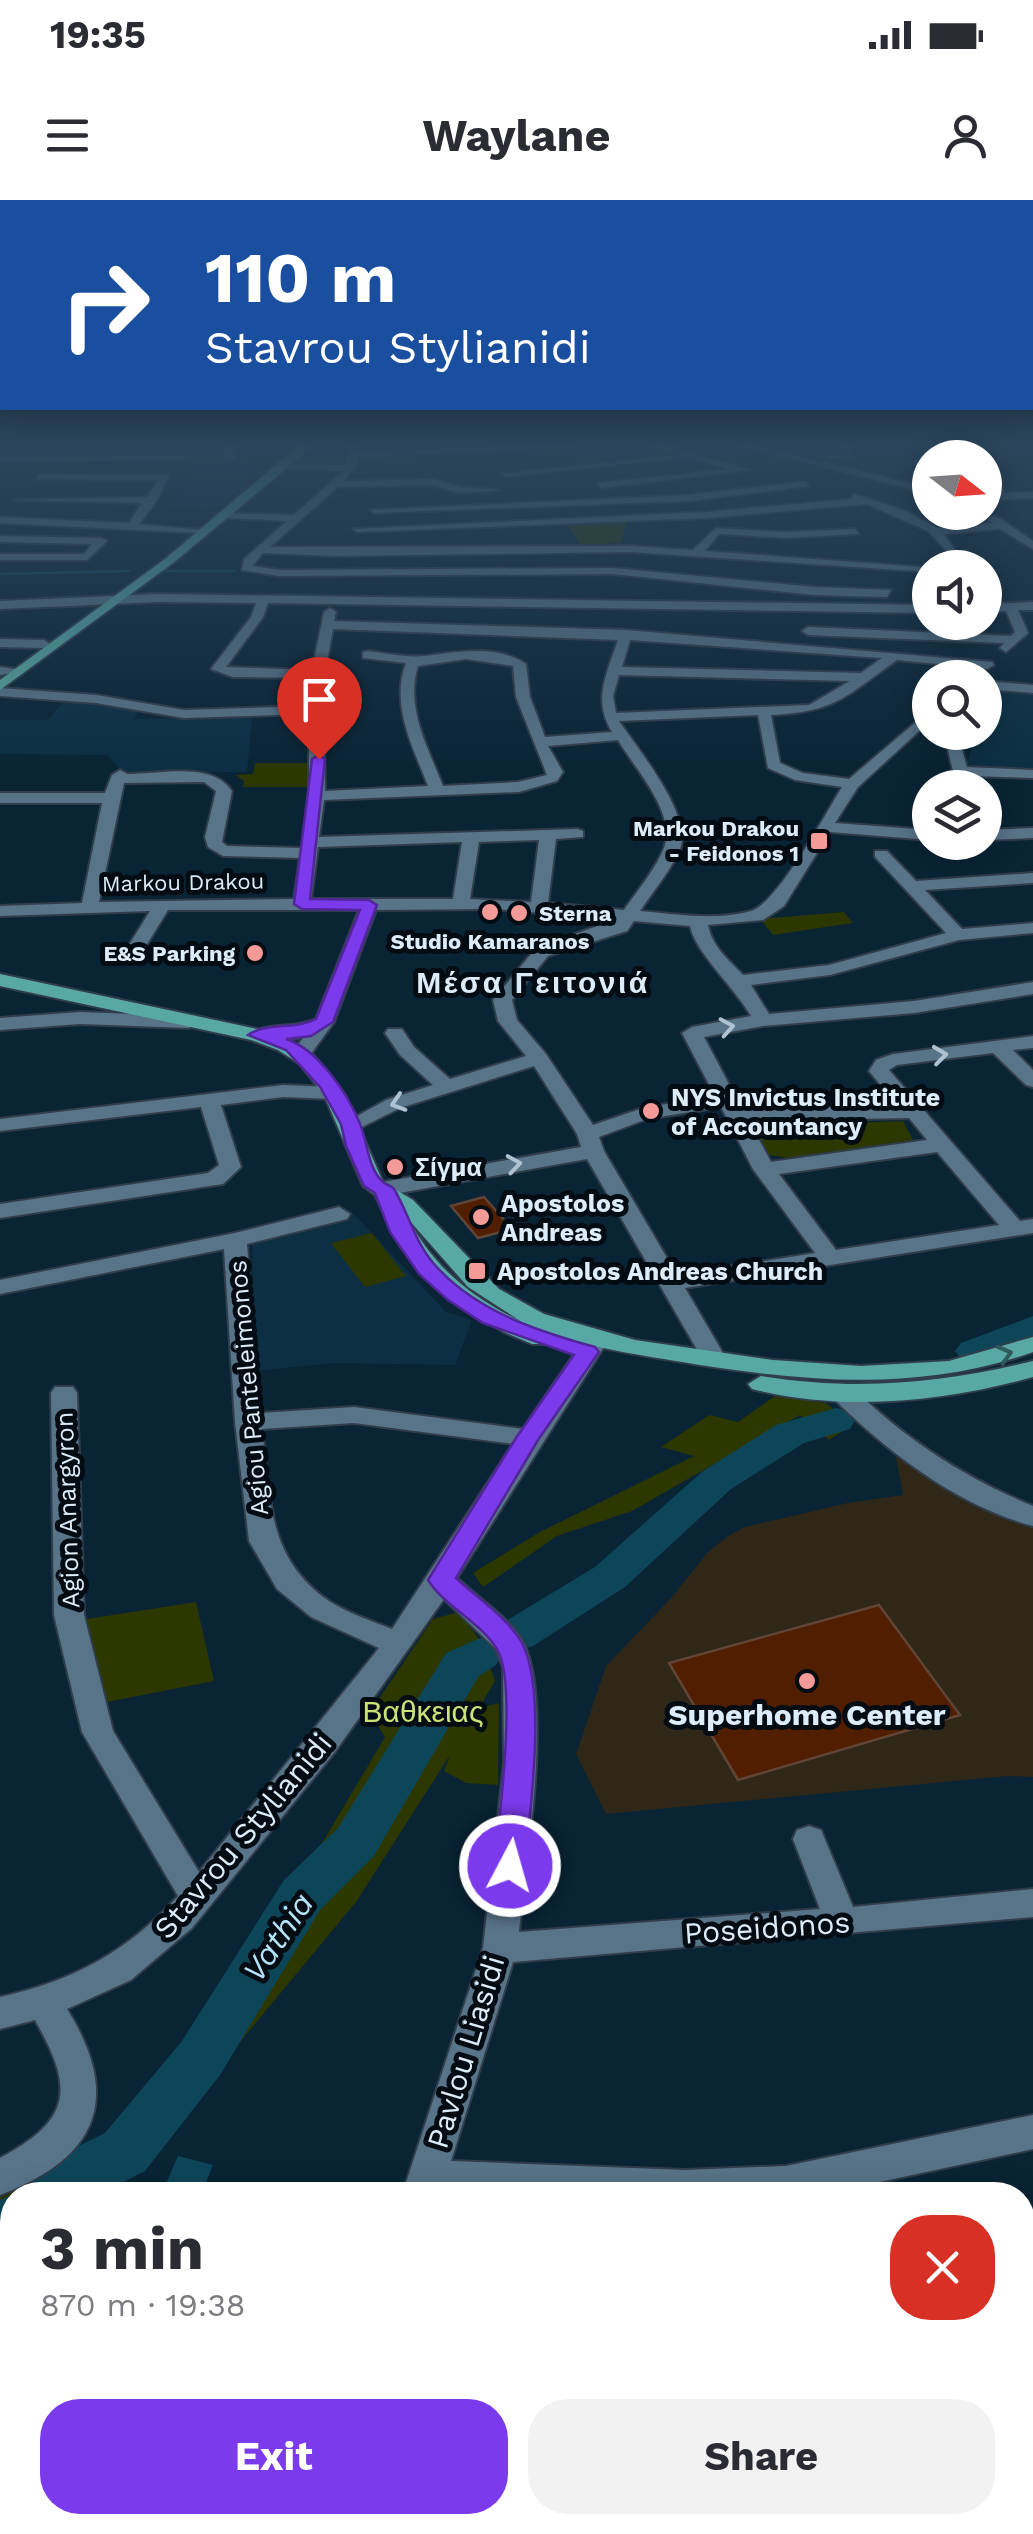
<!DOCTYPE html>
<html lang="en">
<head>
<meta charset="utf-8">
<style>
  body { margin:0; font-family:"Work Sans",sans-serif; background:#f2f2f3; color:#2b2b33; height:100vh; display:flex; flex-direction:column; font-size:38px; white-space:nowrap }
  * { box-sizing:border-box; margin:0 }
  p { font-size:32px; color:#7c7c81 }
  .icon { flex:none; width:55px; height:55px; fill:none; stroke:currentColor; stroke-width:2; stroke-linecap:round; stroke-linejoin:round }
  .map { position:relative; flex:1; overflow:hidden }
  .details { position:absolute; left:0px; top:1982px; width:1035px; height:352px; display:flex; flex-direction:column; background:#fff; border-radius:40px 40px 0 0; box-shadow:0 5px 25px #0003 }
  .details>* { flex:none }
  .hud { position:absolute; left:0px; top:0px; width:1035px; height:210px; box-shadow:0 5px 25px #0003; background:#1a4fa0; color:#fff; overflow:hidden }
  .needle { width:65px; rotate:107deg }
  .buttons { position:absolute; left:912px; top:240px; display:grid; gap:20px }
  .buttons a { display:grid; place-items:center; width:90px; height:90px; border-radius:50%; background:#fff; box-shadow:0 5px 25px #0003; font-size:50px }
  .pin { position:absolute; display:grid; place-items:center; width:85px; height:85px; color:#fff; margin:-102px -42px; border-radius:50% 50% 50% 0; rotate:-45deg; box-shadow:0 0 10px #0007 }
  .pin .icon { rotate:45deg }
  .me { position:absolute; width:110px; margin:-55px; rotate:6deg; stroke-linejoin:round; filter:drop-shadow(0 0 8px #0008) }
  .turn { display:flex; align-items:center; gap:35px; height:210px; padding:0 40px; font-size:45px }
  .turn .icon { width:130px; height:130px; stroke-width:2.5 }
  .turn b { display:block; font-size:70px; line-height:85px }
  .round { display:grid; place-items:center; flex:none; width:105px; height:105px; border-radius:40px; background:#f2f2f3 }
  .headline { display:flex; align-items:center; justify-content:space-between; height:170px; padding:0 40px }
  h1 { font-size:60px; font-weight:700; line-height:75px }
  .button { display:flex; gap:20px; margin-top:auto; padding:20px 40px }
  .button a { flex:1; height:115px; border-radius:40px; background:#7c3aed; color:#fff; font-size:40px; font-weight:700; line-height:115px; text-align:center }
  .button a+a { background:#f2f2f3; color:#2b2b33 }
  .status { display:flex; justify-content:space-between; align-items:center; height:70px; padding:0 50px; background:#fff; direction:ltr }
  .status svg { height:28px; fill:currentColor }
  header { display:flex; justify-content:space-between; align-items:center; height:130px; padding:0 40px; background:#fff; font-size:45px; font-weight:700 }
  .map>svg:first-child { display:block }
  .commercial { fill:#2f2717 }
  .built { fill:#0c2f44 }
  .green { fill:#2d3700 }
  .water { fill:#0e4659 }
  .lines { fill:none; stroke-linecap:round; stroke-linejoin:round }
  .stream { stroke:#0e4659; stroke-width:2.5 }
  .river { fill:#0e4659; fill-rule:evenodd }
  .building { fill:#511f00; stroke:#614536; stroke-width:2.5 }
  .minor-casing { stroke:#303d4c; stroke-width:4 }
  .major-casing { stroke:#303d4c; stroke-width:4 }
  .minor { fill:#587488; fill-rule:evenodd }
  .major { fill:#58a8a5; fill-rule:evenodd }
  .oneway { stroke:#aec2d1 }
  .oneway2 { stroke:#2e5a5c }
  .route { fill:#7c3aed; stroke:#51269a; stroke-width:2.5 }
  .poi-dot { fill:#f59b97; stroke:#030c13; stroke-width:4 }
  .labels { text-anchor:middle; stroke-width:10; stroke-linejoin:round; paint-order:stroke }
  .far-poi-label { font-size:22px; font-weight:bold; fill:#dcecf8; stroke:#030c13; text-anchor:end }
  .far-street-label { font-size:22px; fill:#dcecf8; stroke:#030c13 }
  .poi-label { font-size:25px; font-weight:bold; fill:#dcecf8; stroke:#030c13; text-anchor:start }
  .street-label { font-size:25px; fill:#dcecf8; stroke:#030c13 }
  .far-district-label { font-size:30px; font-weight:bold; letter-spacing:2.5px; fill:#dcecf8; stroke:#030c13 }
  .near-park-label { font-size:30px; fill:#cae377; stroke:#030c13 }
  .near-poi-label { font-size:30px; font-weight:bold; fill:#dcecf8; stroke:#030c13 }
  .near-street-label { font-size:30px; fill:#dcecf8; stroke:#030c13 }
  .near-water-label { font-size:32px; font-style:italic; fill:#b5e3f7; stroke:#030c13 }
</style>
</head>
<body>
<div class="status"><b>19:35</b><svg viewBox="0 0 49 12"><path d="M0 12V9h3v3zM5 12V6h3v6zM10 12V3h3v9zM15 12V0h3v12zM26 1h20v11H26zM47 4h2v5h-2z"/></svg></div>
<header><svg class="icon" aria-label="menu" viewBox="0 0 24 24"><path d="M4 6h16M4 12h16M4 18h16"/></svg>Waylane<svg class="icon" aria-label="person" viewBox="0 0 24 24"><circle cx="12" cy="8" r="4"/><path d="M4 21q1-7 8-7t8 7"/></svg></header>
<div class="map">
<svg width="1033" height="2334" viewBox="0 0 1033 2334">
  <rect width="100%" height="100%" fill="#092435"/>
  <path class="commercial" d="M896,1257L1033,1324V1577L1008,1576L606,1614L576,1554L606,1466L672,1397L708,1352L728,1336L745,1327L848,1303L903,1295Z"/>
  <path class="built" d="M251,262L244,285L213,310L170,307L188,288L164,287L169,280L195,278L197,263Z
    M985,490L1033,492V570L979,568L967,564L975,537L951,533L985,532Z
    M65,500L139,512L133,519L252,517L247,572H122L108,555L0,554V520H48Z
    M353,1013L446,1112L472,1120L455,1165L333,1163L254,1171L252,1038Z"/>
  <path class="green" d="M626,323L621,343L581,345L567,324Z
    M255,563H309L308,587H243L244,581L236,575L253,574Z
    M844,712L853,723L773,735L760,719Z
    M903,921L913,940L788,958L765,954L750,934L767,926Z
    M372,1033L406,1076L365,1087L331,1043Z
    M775,1196L826,1203L854,1224L829,1240L800,1215L632,1311L557,1336L483,1387L473,1373L540,1332L694,1256L661,1247L709,1215L738,1222Z
    M196,1402L214,1481L97,1504L81,1420Z
    M459,1412L481,1442L495,1481L479,1508L499,1503L498,1585L466,1583L444,1571L450,1555L356,1702L148,1953L98,1995H12V2067L0,2077V1996L55,1958L126,1935L324,1640L385,1537L370,1512L433,1419Z
    M341,2322L497,2323L500,2334H337Z"/>
  <path class="water" d="M178,1956L213,1965L201,1995H161Z"/>
  <g class="lines">
    <path class="stream" d="M160,371H235
      M0,374L129,371"/>
    <path class="river" d="M1033,1116V1140L987,1159L974,1162L961,1159L955,1151L961,1143Z
      M836,1208L850,1211L855,1220L850,1229L804,1243L731,1289L625,1387L533,1446L517,1451L501,1446L495,1435L501,1424L595,1367L703,1271L776,1225Z
      M480,1438L496,1443L502,1454L496,1465L478,1477L374,1656L320,1710L220,1875L145,1971L98,1995H20L28,1976L48,1961L105,1933L182,1841L284,1680L338,1628L446,1453Z
      M12,1995V2055L0,2060V2000Z"/>
  </g>
  <path class="building" d="M484,997L512,1029L478,1038L451,1006Z
    M879,1405L960,1515L738,1580L669,1463Z"/>
  <g class="lines">
    <defs>
      <path id="minor" d="M226,243H236L234,259L229,262L224,259Z
        M347,243H357V251L575,246L358,257V263L344,281L433,279L461,287L501,290L460,293L432,285L338,287L270,347L631,346L693,350L716,328L786,332L855,329L859,334L786,338L719,334L705,351L935,368H930V372L631,352L334,356L263,353L252,366L279,370L613,368L815,387L891,390L887,397L815,395L613,374L279,376L242,370L244,359L287,321L227,318L223,313L294,315L343,271L284,269L281,264L347,265Z
        M641,243H656L750,270L601,288L597,283L728,269L687,257L506,277L501,274L680,255Z
        M728,243H744L930,288V294Z
        M840,243H850L853,258H816L844,254Z
        M0,256H187L192,259L0,262Z
        M930,258V264L910,263Z
        M985,263L1005,293L1033,292V298L985,300V294L995,293L985,275Z
        M40,274L169,275L157,300L139,324L202,330L197,333L0,323V317L129,323L142,303L14,300L147,297L158,280L36,279Z
        M805,281L809,286L689,301L375,313L370,310L689,295Z
        M854,294L906,311L937,328L992,323L987,318L996,316L1033,341V349L1000,329L944,334L967,368H955L949,353L928,331L867,304L706,318L358,332L353,329L706,312L851,299Z
        M0,336L101,338L107,341L87,360H0V354H84L92,344L0,342Z
        M158,394L930,405V413L268,403L263,417L226,467L312,470L324,412L330,408L336,412L334,421L626,430L992,462L994,465L987,469L897,460C846,496 836,512 771,515L780,563L803,573L849,579L930,510V521L858,587L835,623L930,630V640L830,632L784,706L763,720L708,725C712,747 729,760 743,775L829,765L946,733L875,657V651H887L916,681L1033,673V683L925,690L962,729L1033,723V733L959,740L830,775L751,785L769,814L914,801L1033,782V794L914,813L763,826L704,837L742,909L898,906L869,871L876,860L893,854L1033,836V848L1013,850L1033,870V887L1026,885L993,853L897,865L889,870L1020,1021L1033,1019V1033L685,1088L727,1160L715,1167L703,1160L587,959L383,996L375,994L372,989L375,984L383,982L581,947L577,934L534,866L400,908L358,929H344L341,925L386,900L433,885L400,855L385,833L388,829H402L414,847L450,879L526,856L498,821L493,800L536,748L617,719L494,709L376,710L334,822L308,858L301,860L291,854L303,838L257,841L247,835C265,822 295,829 316,819L359,710H168L136,762L130,763L121,758L150,711L0,716V706L82,703L102,603H0V593H105L112,575L120,570L127,574C159,574 212,561 232,591L222,642L227,646L302,648L309,596V514L184,518L96,503L0,496V488L96,495L184,510L309,506L310,478L233,477L211,469L251,417L256,403L158,402L0,409V401ZM333,429L618,440C607,474 592,499 612,532L545,537L530,497L526,464C497,444 457,452 424,456C406,458 386,453 368,451L363,452V458L406,463C390,505 413,547 428,586L325,591L323,483ZM630,440L882,458L861,473L622,467ZM466,459L513,466L516,497L547,575L518,582L443,586C428,548 405,508 418,466ZM619,475L850,481L809,505L616,513L613,496ZM758,515L768,568L795,580L842,587C826,613 777,704 751,711C716,721 675,714 640,711C653,692 669,672 679,652C695,617 639,551 619,521ZM618,540C635,569 677,613 664,648C655,670 637,691 624,710L548,703L556,639L583,637V631L577,629L319,637L324,600L519,592L557,581L563,572L548,546ZM204,582L216,591L205,637L208,647L223,656L300,658L294,699L99,702L124,583ZM539,640L531,702L470,699L479,642ZM462,642L453,699H311L318,647ZM634,721L690,726C695,752 735,788 751,816L692,827L682,833L715,896L643,908L593,925L546,854L517,820L512,800L548,756L627,731ZM721,907L753,969L815,1053L677,1075L604,951L599,937L647,919ZM909,918L927,940L771,962L749,921ZM937,952L999,1025L836,1050L779,974Z
        M1033,402V410H1018L1028,433L1006,452L1000,448L1004,443L808,435L802,431L808,427L1011,436L1015,432L1006,411L985,412V404Z
        M0,439L44,440L50,444L44,448L0,447Z
        M0,467L16,469L18,472L0,475Z
        M985,481L1033,485V493L985,489Z
        M962,533L969,537L962,550L967,567L1033,570V578L969,576L972,588H957L948,550L957,534Z
        M1033,628V638L985,640V630Z
        M80,812L189,816L199,822L189,828L80,824L0,830V818Z
        M283,885L332,887L342,893L332,899L283,897L221,905L241,967L223,984L0,1018V1004L208,973L219,965L201,907L0,931V919Z
        M339,1007L350,1014L347,1019L247,1044L260,1213L354,1207L523,1229L588,1134H606L609,1139L457,1378C477,1397 510,1418 523,1442C553,1499 526,1665 519,1732L820,1709L793,1639L797,1630L809,1626L821,1630L853,1707L1033,1689V1717L513,1762L451,1961L685,1970L786,1966L1033,1915V1949L819,1995H402L483,1748L504,1563L503,1467L496,1449L444,1399L334,1553L192,1728L131,1780L67,1809C123,1899 97,1958 0,1995V1958C74,1919 73,1887 35,1820L0,1829V1797C73,1781 127,1752 178,1696L82,1532L54,1415L51,1193L55,1187H73L77,1193L84,1415L113,1531L199,1672L379,1448L311,1417L277,1389L249,1341L235,1222L224,1049L0,1094V1080L235,1033ZM354,1223L513,1244L392,1429C372,1421 347,1413 329,1401C266,1358 271,1298 262,1229Z
        M844,1186L853,1188C906,1240 965,1278 1033,1306V1326C958,1306 889,1253 835,1200L831,1194L835,1188Z
        M0,2248L12,2253V2298L0,2293Z
        M124,2322H240L244,2334H129Z
        M282,2322H326L322,2334H278Z
        M501,2322H545L547,2334H503Z"/>
      <path id="major" d="M302,243H312L299,258L173,363L0,490V480L165,359Z
        M0,774L257,829L292,842L314,856L345,895L383,982L413,1000L499,1089L544,1114L635,1140L773,1160L861,1166L949,1161L1033,1137V1152C921,1192 809,1182 694,1164C641,1155 587,1148 537,1129L553,1139L550,1144H532L504,1132L438,1090L401,1047L375,995L363,986L324,895L300,864L278,850L251,840L0,786ZM409,1020L468,1087L522,1122C473,1098 435,1069 409,1020Z
        M1033,1161V1177C944,1202 843,1212 752,1189L748,1184L761,1176C855,1191 941,1184 1033,1161Z"/>
    </defs>
    <use href="#minor" class="minor-casing"/>
    <use href="#major" class="major-casing"/>
    <use href="#minor" class="minor"/>
    <use href="#major" class="major"/>
  </g>
  <defs><path id="oneway-chevron" d="M-2-3.5L2.5 0L-2 3.5" fill="none" stroke-width="1.6" stroke-linecap="round" stroke-linejoin="round" transform="scale(2.5)"/></defs>
  <g class="oneway">
    <use href="#oneway-chevron" transform="translate(727 827) rotate(-10)"/>
    <use href="#oneway-chevron" transform="translate(940 855) rotate(-7)"/>
    <use href="#oneway-chevron" transform="translate(398 903) rotate(162)"/>
    <use href="#oneway-chevron" transform="translate(514 964) rotate(-9)"/>
  </g>
  <use class="oneway2" href="#oneway-chevron" transform="translate(1005 1154) rotate(-16)"/>
  <linearGradient id="sky" x2="0" y2="1"><stop stop-color="#05141d"/><stop offset="0.43" stop-color="#2c455c"/><stop offset="1" stop-color="#2c455c" stop-opacity="0"/></linearGradient>
  <rect width="1033" height="569" fill="url(#sky)"/>
  <path class="route" d="M319,555L325,559L310,699L369,700L377,705L333,822L311,836L286,839C318,849 348,894 360,924C367,940 368,968 382,981C385,985 391,985 394,989C409,1014 414,1041 434,1064C475,1111 537,1131 595,1147L599,1152L538,1240L456,1378C476,1397 509,1419 522,1443C547,1491 530,1611 525,1666L520,1675L510,1679L499,1675L494,1666C499,1623 517,1486 498,1451C483,1423 446,1408 428,1380L516,1238L574,1155L483,1123L448,1100L419,1074L390,1032L375,993L364,986L346,946L341,924L320,887L286,850L248,835C266,822 295,830 316,819L360,710L302,709L294,704L312,559Z"/>
  <g class="poi-dot">
    <rect x="809" y="631" width="20" height="20" rx="5"/>
    <circle cx="490" cy="712" r="10"/>
    <circle cx="519" cy="713" r="10"/>
    <circle cx="255" cy="753" r="10"/>
    <circle cx="651" cy="911" r="10"/>
    <circle cx="395" cy="967" r="10"/>
    <circle cx="481" cy="1017" r="10"/>
    <rect x="467" y="1061" width="20" height="20" rx="5"/>
    <circle cx="807" cy="1481" r="10"/>
  </g>
  <g class="labels">
    <g class="far-poi-label">
      <text x="799" y="636">Markou Drakou<tspan x="799" dy="25">- Feidonos 1</tspan></text>
      <text x="539" y="721" text-anchor="start">Sterna</text>
      <text x="490" y="749" text-anchor="middle">Studio Kamaranos</text>
      <text x="235" y="761">E&amp;S Parking</text>
    </g>
    <g class="far-street-label">
      <text transform="translate(183 682) rotate(-1)" y="8">Markou Drakou</text>
    </g>
    <g class="poi-label">
      <text x="671" y="906">NYS Invictus Institute<tspan x="671" dy="29">of Accountancy</tspan></text>
      <text x="415" y="976">Σίγμα</text>
      <text x="501" y="1012">Apostolos<tspan x="501" dy="29">Andreas</tspan></text>
      <text x="497" y="1080">Apostolos Andreas Church</text>
    </g>
    <g class="street-label">
      <text transform="translate(248 1188) rotate(-95)" y="9">Agiou Panteleimonos</text>
      <text transform="translate(67 1310) rotate(-92)" y="9">Agion Anargyron</text>
    </g>
    <g class="far-district-label">
      <text x="533" y="793">Μέσα Γειτονιά</text>
    </g>
    <g class="near-park-label">
      <text x="423" y="1522">Βαθκειας</text>
    </g>
    <g class="near-poi-label">
      <text x="807" y="1525">Superhome Center</text>
    </g>
    <g class="near-street-label">
      <text transform="translate(243 1636) rotate(-50)" y="10">Stavrou Stylianidi</text>
      <text transform="translate(767 1728) rotate(-4)" y="10">Poseidonos</text>
      <text transform="translate(466 1852) rotate(-73)" y="10">Pavlou Liasidi</text>
    </g>
    <g class="near-water-label">
      <text transform="translate(278 1737) rotate(-56)" y="11">Vathia</text>
    </g>
  </g>
</svg>
<div class="buttons">
<a><svg class="needle" viewBox="-14 -14 28 28"><path d="M0-13l5 13h-10z" fill="#e53935"/><path d="M0 13l5-13h-10z" fill="#7c7c81"/></svg></a>
<a><svg class="icon" aria-label="sound" viewBox="0 0 24 24"><path d="M4 9h4l5-4v14l-5-4H4zM17 9q2 3 0 6"/></svg></a>
<a><svg class="icon" aria-label="search" viewBox="0 0 24 24"><circle cx="10" cy="10" r="6"/><path d="M15 15l6 6"/></svg></a>
<a><svg class="icon" aria-label="layers" viewBox="0 0 24 24"><path d="M12 4l9 5-9 5-9-5zM3 14l9 5 9-5"/></svg></a>
</div>
<div class="pin" style="left:319px;top:559px;background:#d93025"><svg class="icon" aria-label="arrive" viewBox="0 0 24 24"><path d="M6 21V4h12l-3 4 3 4H6"/></svg></div>
<svg class="me" style="left:510px;top:1666px" viewBox="-20 -20 40 40"><circle r="17" fill="#7c3aed" stroke="#fff" stroke-width="3"/><path d="M0-11L8 9 0 5-8 9z" fill="#fff"/></svg>
<div class="hud">
<div class="turn"><svg class="icon" aria-label="right" viewBox="0 0 24 24"><path d="M7 20v-9h11M14 6l5 5-5 5"/></svg><div><b>110 m</b>Stavrou Stylianidi</div></div>
</div>
<section class="details">
<div class="headline"><div><h1>3 min</h1><p>870 m · 19:38</p></div><a class="round" style="background:#d93025;color:#fff"><svg class="icon" aria-label="close" viewBox="0 0 24 24"><path d="M6 6l12 12M18 6L6 18"/></svg></a></div>
<div class="button"><a>Exit</a><a>Share</a></div>
</section>
</div>
</body>
</html>
